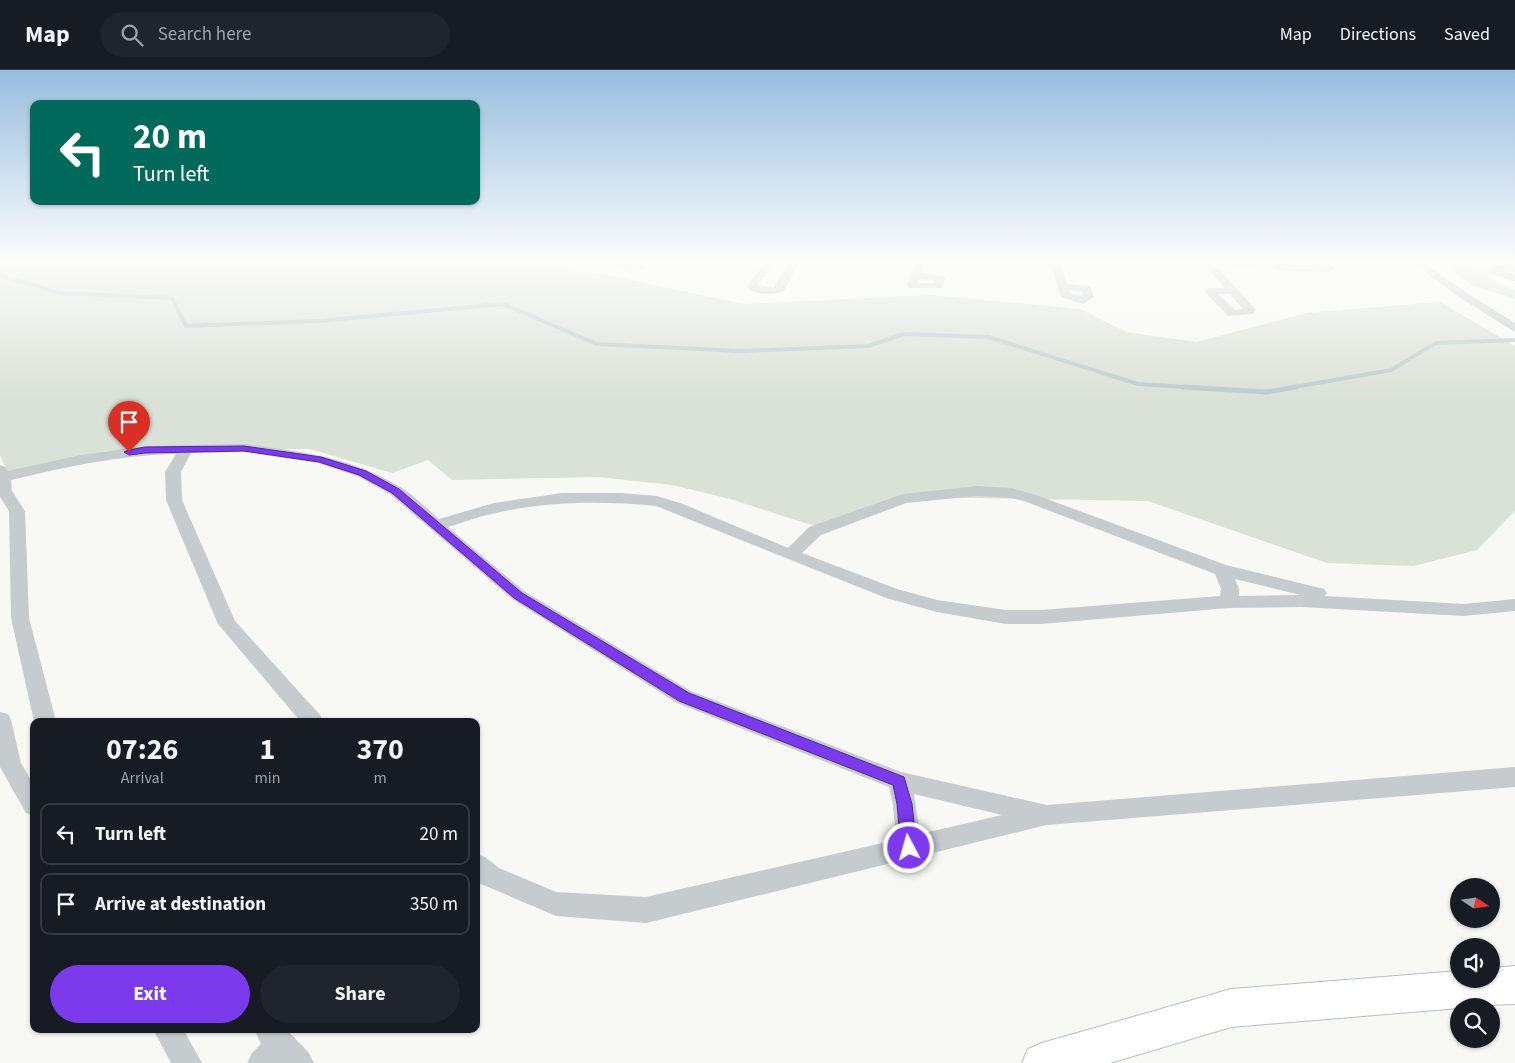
<!DOCTYPE html>
<html lang="en">
<head>
<meta charset="utf-8">
<style>
  body { margin:0; font-family:"Source Sans 3",sans-serif; background:#20242c; color:#f1f3f6; height:100vh; display:flex; flex-direction:column; font-size:19px; white-space:nowrap }
  * { box-sizing:border-box; margin:0 }
  p { font-size:16px; color:#9ea1a6 }
  .icon { flex:none; width:28px; height:28px; fill:none; stroke:currentColor; stroke-width:2; stroke-linecap:round; stroke-linejoin:round }
  .map { position:relative; flex:1; overflow:hidden }
  .drawer { position:absolute; left:30px; top:648px; width:450px; height:315px; display:flex; flex-direction:column; background:#171b24; border-radius:10px; box-shadow:0 1px 4px #0004 }
  .drawer>* { flex:none }
  .guide { position:absolute; left:30px; top:30px; width:450px; height:105px; border-radius:10px; box-shadow:0 1px 4px #0004; background:#00695c; color:#fff; overflow:hidden }
  .needle { width:32px; rotate:103deg }
  .tools { position:absolute; left:1450px; top:808px; display:grid; gap:10px }
  .tools a { display:grid; place-items:center; width:50px; height:50px; border-radius:50%; background:#171b24; box-shadow:0 1px 4px #0004; font-size:25px }
  .pin { position:absolute; display:grid; place-items:center; width:42px; height:42px; color:#fff; margin:-51px -21px; border-radius:50% 50% 50% 0; rotate:-45deg; box-shadow:0 0 5px #0007 }
  .pin .icon { rotate:45deg }
  .me { position:absolute; width:55px; margin:-28px; rotate:354deg; stroke-linejoin:round; filter:drop-shadow(0 0 4px #0008) }
  .turn { display:flex; align-items:center; gap:18px; height:105px; padding:0 20px; font-size:22px }
  .turn .icon { width:65px; height:65px; stroke-width:2.5 }
  .turn b { display:block; font-size:35px; line-height:42px }
  .eta { display:flex; justify-content:space-evenly; align-items:center; height:85px; text-align:center }
  .eta b { font-size:30px; font-weight:700; line-height:35px }
  .cta { display:flex; gap:10px; margin-top:auto; padding:10px 20px }
  .cta a { flex:1; height:58px; border-radius:30px; background:#7c3aed; color:#fff; font-size:20px; font-weight:700; line-height:58px; text-align:center }
  .cta a+a { background:#20242c; color:#f1f3f6 }
  ul { padding:0; list-style:none }
  li { display:flex; align-items:center; gap:15px; height:62px; margin:0 10px 8px; padding:0 10px; border:2px solid #363941; border-radius:10px }
  li div { flex:1 }
  li b { display:block; font-size:19px }
  li em { font-style:normal }
  header { display:flex; align-items:center; gap:30px; box-sizing:border-box; height:70px; padding:0 25px; background:#171b24; border-bottom:1px solid #363941 }
  header strong { font-size:24px }
  nav { display:flex; gap:28px; margin-inline-start:auto; font-size:18px }
  .search { width:350px; height:45px; background:#20242c; display:flex; align-items:center; gap:12px; box-sizing:border-box; padding:0 18px; border-radius:28px; color:#9ea1a6; font-size:19px }
  .map>svg:first-child { display:block }
  .green { fill:#dae1d6 }
  .lines { fill:none; stroke-linecap:round; stroke-linejoin:round }
  .stream-far1 { stroke:#becbcf; stroke-width:4 }
  .stream { stroke:#becbcf; stroke-width:5 }
  .secondary-casing { stroke:#b8bec2; stroke-width:2 }
  .street { fill:#c6cbce; fill-rule:evenodd }
  .secondary { fill:#fff; fill-rule:evenodd }
  .route { fill:#7c3aed; stroke:#51269a }
</style>
</head>
<body>
<header>
<strong>Map</strong>
<div class="search"><svg class="icon" aria-label="search" viewBox="0 0 24 24"><circle cx="10" cy="10" r="6"/><path d="M15 15l6 6"/></svg>Search here</div>
<nav><a>Map</a><a>Directions</a><a>Saved</a></nav>
</header>
<div class="map">
<svg width="1515" height="993" viewBox="0 0 1515 993">
  <rect width="100%" height="100%" fill="#f8f8f5"/>
  <path class="green" d="M0,190H536L744,234L932,225L1080,239L1126,262L1196,272L1307,243L1440,232L1515,276V441L1477,480L1413,496L1327,493L1148,431L904,427L827,460L730,429L672,415L599,407L452,410L428,390L392,403L310,379H164L105,381L10,409L0,385Z
    M1437,190H1465L1477,198H1492L1505,206H1488L1502,216L1515,220V229L1472,215Z"/>
  <g class="lines">
    <path class="stream-far1" d="M0,206L62,223L172,228L186,256L319,251L503,234L597,274L740,281L868,276L904,264L988,267L1138,314L1203,318
      M1289,318L1391,300L1436,273L1515,270"/>
    <path class="stream" d="M1183,317L1267,322L1296,317"/>
    <defs>
      <path id="secondary" d="M1515,896V934L1459,936V938L1231,957L1110,993H1022L1028,979L1042,973L1231,919L1459,901V909H1491V898Z"/>
    </defs>
    <use href="#secondary" class="secondary-casing"/>
    <path class="street" d="M619,190H629L627,193L636,195L644,190H655C644,203 632,202 616,196L615,194Z
      M767,190H777L758,215L774,218L788,193L783,190H797L799,192L784,221C774,225 752,226 747,216Z
      M916,190H926L921,203L944,206L945,208L943,218H909L907,214ZM919,209L934,210V213H918Z
      M1049,190H1059L1067,214L1090,216L1094,227L1083,234L1061,227ZM1069,220L1082,221L1083,226L1070,223Z
      M1145,190H1275L1280,194L1322,196L1317,190H1327L1335,199L1330,202L1277,200L1270,196L1216,195L1256,240L1252,244L1228,246L1204,221L1209,218H1225L1204,194L1150,193ZM1218,224H1230L1243,239L1235,240Z
      M1409,190H1420L1467,223L1515,253V262L1459,227Z
      M1494,195L1515,196V202H1507L1515,205V211C1505,209 1496,206 1489,198Z
      M244,374C302,382 348,386 400,417C414,425 426,438 439,449L494,433L562,423H621L657,426L683,434L788,478L809,457L903,424L977,416L1011,418L1036,425L1226,495L1324,519L1327,523L1325,526L1464,534L1515,529V541L1464,546L1301,537L1229,538L1041,554H1006L937,542L886,528L656,436C602,431 548,431 496,443C480,446 464,452 448,457L524,521L691,621L901,702L1047,735L1515,697V717L1047,755L646,853L556,846L481,814L476,810V784L485,787L499,798L556,822L646,827L896,770L893,735L889,717L677,633L512,529L390,424L357,406L318,393L244,382L191,383L181,402L182,430L235,551L320,645L323,651H300L218,554L166,430L165,402L176,384C119,385 66,397 11,410L12,421L25,441L29,548L56,651H34L11,548L9,441L0,427V395L5,397L8,401L81,385L145,376ZM977,426L1011,428L1024,431L1215,504L1221,519L1220,526L1041,540H1006L937,530L897,519L802,483L821,465L906,433ZM1235,509L1300,525L1239,526V519ZM914,724L1002,745L920,764Z
      M0,642L8,644L11,650L21,693L34,715V746L26,743L0,697Z
      M153,959H183L202,993H171Z
      M254,959H286L309,983L314,993H247L252,983L261,974Z"/>
    <use href="#secondary" class="secondary"/>
  </g>
  <linearGradient id="sky" x2="0" y2="1"><stop stop-color="#97bdde"/><stop offset="0.58" stop-color="#fcfcfa"/><stop offset="1" stop-color="#fcfcfa" stop-opacity="0"/></linearGradient>
  <rect width="1515" height="329" fill="url(#sky)"/>
  <path class="route" d="M244,376L321,387L366,401L399,419L522,523L689,623L904,707L912,734L917,778L915,783L909,785L903,783L901,778L897,734L893,715L679,631L514,528L392,423L359,405L319,392L244,381L145,383L129,385L124,382L129,380L145,377Z"/>
</svg>
<div class="tools">
<a><svg class="needle" viewBox="-14 -14 28 28"><path d="M0-13l5 13h-10z" fill="#e53935"/><path d="M0 13l5-13h-10z" fill="#9ea1a6"/></svg></a>
<a><svg class="icon" aria-label="sound" viewBox="0 0 24 24"><path d="M4 9h4l5-4v14l-5-4H4zM17 9q2 3 0 6"/></svg></a>
<a><svg class="icon" aria-label="search" viewBox="0 0 24 24"><circle cx="10" cy="10" r="6"/><path d="M15 15l6 6"/></svg></a>
</div>
<div class="pin" style="left:129px;top:382px;background:#d93025"><svg class="icon" aria-label="arrive" viewBox="0 0 24 24"><path d="M6 21V4h12l-3 4 3 4H6"/></svg></div>
<svg class="me" style="left:909px;top:778px" viewBox="-20 -20 40 40"><circle r="17" fill="#7c3aed" stroke="#fff" stroke-width="3"/><path d="M0-11L8 9 0 5-8 9z" fill="#fff"/></svg>
<div class="guide">
<div class="turn"><svg class="icon" aria-label="left" viewBox="0 0 24 24"><path d="M17 20v-9H6M10 6l-5 5 5 5"/></svg><div><b>20 m</b>Turn left</div></div>
</div>
<section class="drawer">
<div class="eta">
<div><b>07:26</b><p>Arrival</p></div>
<div><b>1</b><p>min</p></div>
<div><b>370</b><p>m</p></div>
</div>
<ul>
<li><svg class="icon" aria-label="left" viewBox="0 0 24 24"><path d="M17 20v-9H6M10 6l-5 5 5 5"/></svg><div><b>Turn left</b></div><em>20 m</em></li>
<li><svg class="icon" aria-label="arrive" viewBox="0 0 24 24"><path d="M6 21V4h12l-3 4 3 4H6"/></svg><div><b>Arrive at destination</b></div><em>350 m</em></li>
</ul>
<div class="cta"><a>Exit</a><a>Share</a></div>
</section>
</div>
</body>
</html>
